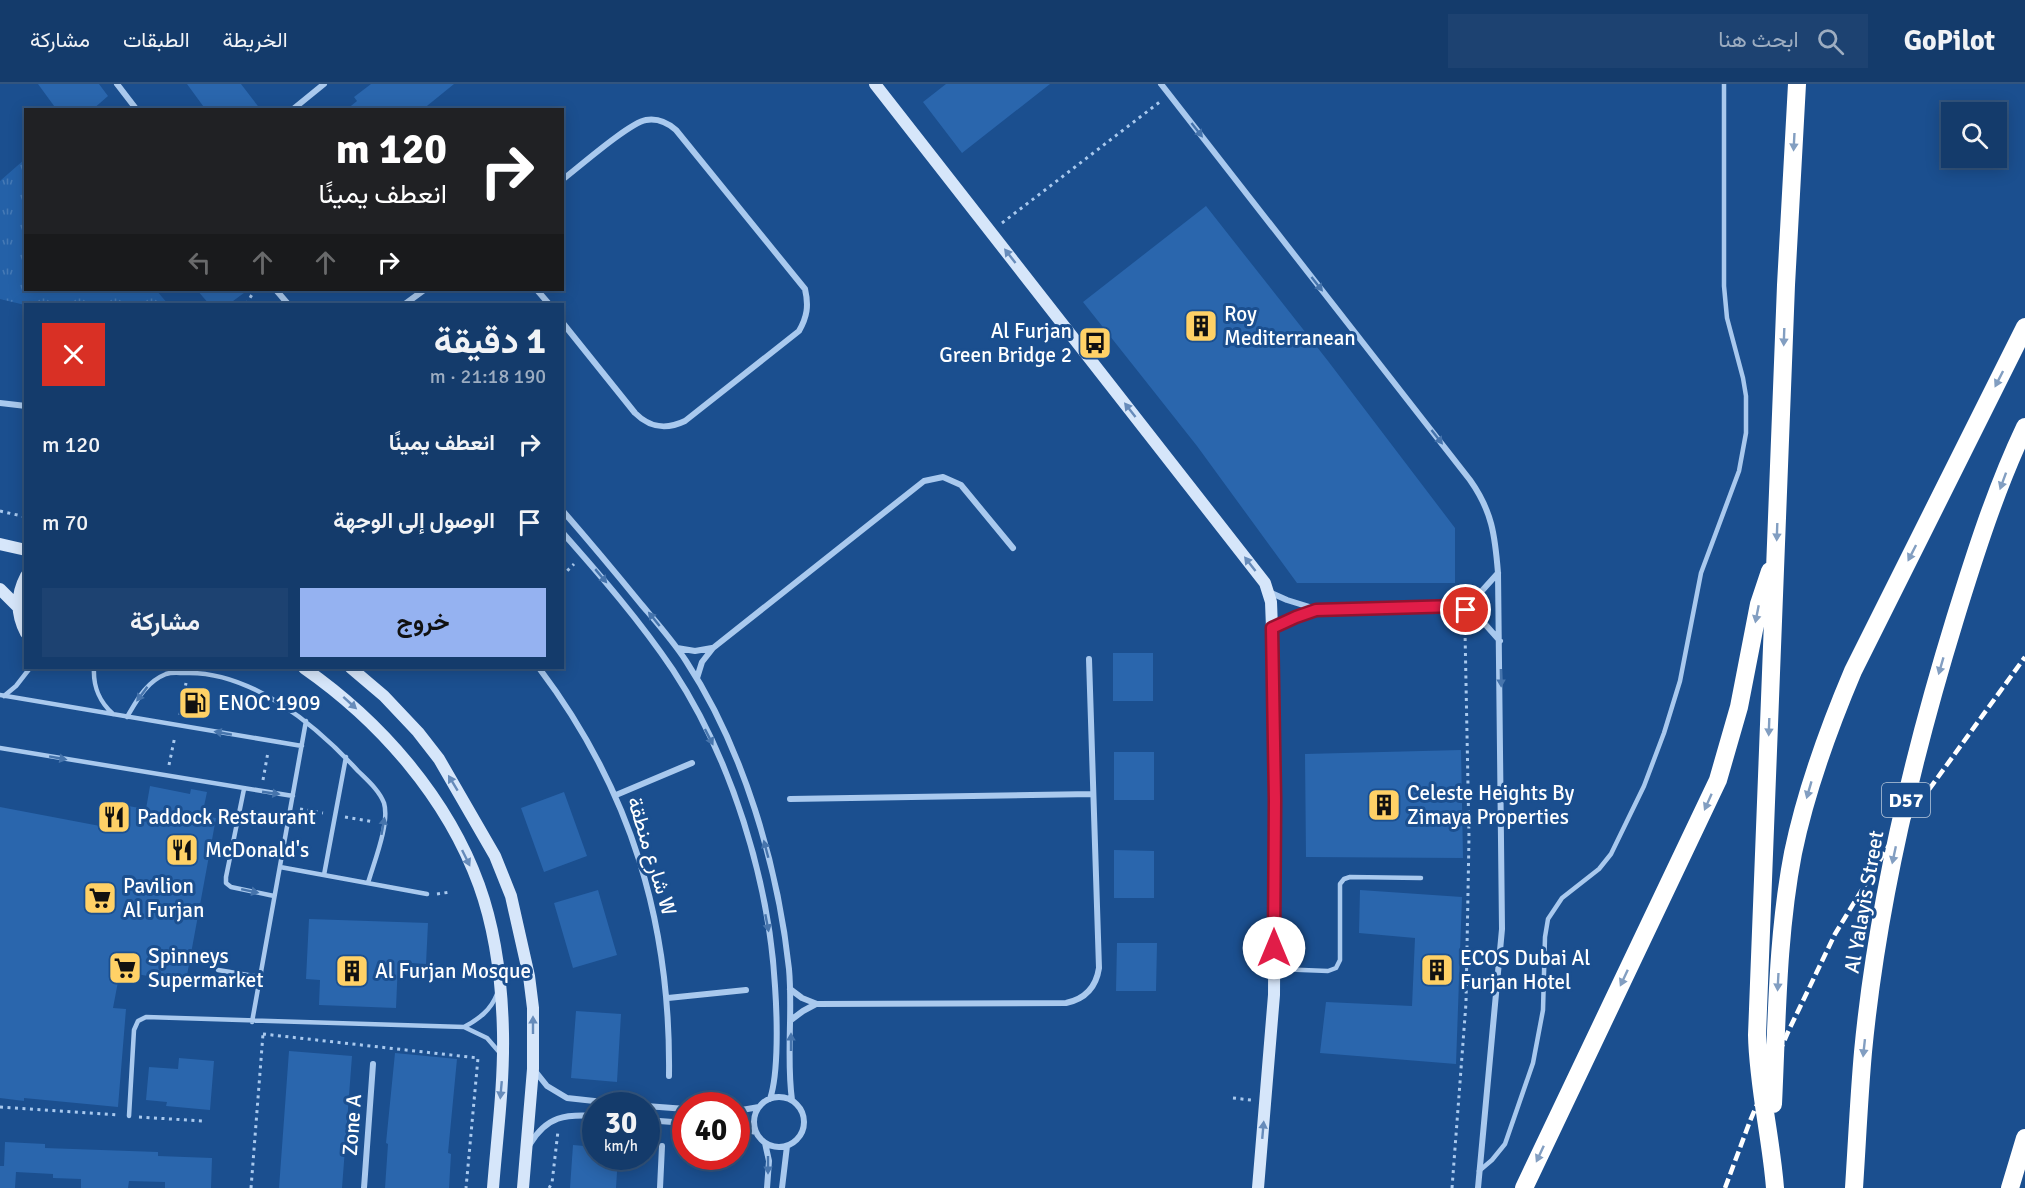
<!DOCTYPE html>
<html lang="ar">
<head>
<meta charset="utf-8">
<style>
  body { margin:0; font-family:Signika,Vazirmatn,sans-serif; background:#1d4271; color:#f1f3f6; direction:rtl; height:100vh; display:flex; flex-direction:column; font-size:22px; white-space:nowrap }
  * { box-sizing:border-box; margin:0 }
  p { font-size:20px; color:#9dadc1 }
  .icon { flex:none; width:33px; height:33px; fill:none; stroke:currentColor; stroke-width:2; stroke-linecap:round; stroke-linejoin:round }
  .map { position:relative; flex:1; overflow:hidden; direction:ltr }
  .panel { position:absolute; left:24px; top:219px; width:540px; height:366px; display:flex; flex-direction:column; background:#143b6b; border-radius:0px; box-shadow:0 3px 15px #0003,0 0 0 2px #33557e; direction:rtl }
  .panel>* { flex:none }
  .top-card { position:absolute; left:24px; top:24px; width:540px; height:183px; border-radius:0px; box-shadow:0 3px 15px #0003,0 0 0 2px #33557e; direction:rtl; background:#202124; color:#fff; overflow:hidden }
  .buttons { position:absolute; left:1941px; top:18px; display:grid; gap:12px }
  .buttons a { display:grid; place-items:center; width:66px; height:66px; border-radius:0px; background:#143b6b; box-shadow:0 3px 15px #0003,0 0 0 2px #33557e; font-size:30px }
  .speed { position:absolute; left:582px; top:1008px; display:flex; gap:12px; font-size:30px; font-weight:700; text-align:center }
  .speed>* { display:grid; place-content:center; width:78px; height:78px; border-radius:50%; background:#143b6b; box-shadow:0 3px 15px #0003,0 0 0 2px #33557e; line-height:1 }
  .speed small { font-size:15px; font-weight:400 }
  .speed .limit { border:9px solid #d22; background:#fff; color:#111 }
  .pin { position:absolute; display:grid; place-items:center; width:51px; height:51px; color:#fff; margin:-26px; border:3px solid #fff; border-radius:50%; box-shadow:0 2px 6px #0007 }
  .me { position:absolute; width:66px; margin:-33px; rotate:0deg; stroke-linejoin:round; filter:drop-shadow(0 0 4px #0008) }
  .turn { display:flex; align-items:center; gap:21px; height:126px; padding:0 18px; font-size:27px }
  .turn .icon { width:78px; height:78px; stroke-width:2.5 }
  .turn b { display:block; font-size:42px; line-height:51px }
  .lanes { display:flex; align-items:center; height:57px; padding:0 18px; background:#0003; justify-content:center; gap:30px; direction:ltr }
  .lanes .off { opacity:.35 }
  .round { display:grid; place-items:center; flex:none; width:63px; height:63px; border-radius:0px; background:#1d4271 }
  .headline { display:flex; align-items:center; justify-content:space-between; height:102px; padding:0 18px }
  h1 { font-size:36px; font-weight:700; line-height:45px }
  .action { display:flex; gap:12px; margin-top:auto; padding:12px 18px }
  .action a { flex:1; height:69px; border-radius:0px; background:#95b2f1; color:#111; font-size:24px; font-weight:700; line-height:69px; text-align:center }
  .action a+a { background:#1d4271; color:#f1f3f6 }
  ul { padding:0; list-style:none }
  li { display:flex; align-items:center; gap:18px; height:78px; padding:0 18px }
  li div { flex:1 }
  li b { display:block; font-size:22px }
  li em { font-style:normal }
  header { display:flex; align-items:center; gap:36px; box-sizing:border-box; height:84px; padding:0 30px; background:#143b6b; border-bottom:2px solid #33557e }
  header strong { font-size:28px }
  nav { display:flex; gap:33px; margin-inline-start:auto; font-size:21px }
  .search { width:420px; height:54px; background:#1d4271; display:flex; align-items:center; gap:15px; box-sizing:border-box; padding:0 21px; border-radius:0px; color:#9dadc1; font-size:22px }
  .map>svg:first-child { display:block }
  .park { fill:url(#park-tufts) }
  .building { fill:#2a66ad }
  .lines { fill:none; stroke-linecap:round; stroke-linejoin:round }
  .path { stroke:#a9c9ee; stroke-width:3; stroke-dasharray:3 4.5; stroke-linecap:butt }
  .lane { stroke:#a9c9ee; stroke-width:4.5 }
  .street { stroke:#a9c9ee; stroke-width:6 }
  .secondary { stroke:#d6e6fa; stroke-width:12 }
  .highway { stroke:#fff; stroke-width:18 }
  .rail { stroke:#fff; stroke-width:4.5; stroke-dasharray:10 4.5; stroke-linecap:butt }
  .oneway { fill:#4674ac }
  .oneway2 { fill:#829ec1 }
  .oneway3 { fill:#668bba }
  .route-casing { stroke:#92132f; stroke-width:15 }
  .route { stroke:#e11d48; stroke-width:10 }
  .labels { text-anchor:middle; stroke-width:6; stroke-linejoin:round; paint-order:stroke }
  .shield { fill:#1b4f8f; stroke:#bbcadd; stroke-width:1.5 }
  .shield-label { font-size:20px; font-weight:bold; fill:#fff }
  .poi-label { font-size:21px; fill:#fff; stroke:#1b4f8f; text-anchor:start }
  .street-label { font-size:21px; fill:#fff; stroke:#1b4f8f }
</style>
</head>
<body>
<header>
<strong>GoPilot</strong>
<div class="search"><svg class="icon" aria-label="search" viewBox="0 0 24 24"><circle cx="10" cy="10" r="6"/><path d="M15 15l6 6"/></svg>ابحث هنا</div>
<nav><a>الخريطة</a><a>الطبقات</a><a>مشاركة</a></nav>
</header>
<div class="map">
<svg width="2025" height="1104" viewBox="0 0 2025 1104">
  <defs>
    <pattern id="park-tufts" width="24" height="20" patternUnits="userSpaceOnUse" patternTransform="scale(1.5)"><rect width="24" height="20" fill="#2461a8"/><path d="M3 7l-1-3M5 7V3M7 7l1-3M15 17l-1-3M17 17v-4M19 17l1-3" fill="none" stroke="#4579b5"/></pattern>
  </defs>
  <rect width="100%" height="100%" fill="#1b4f8f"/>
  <path class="park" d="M25,75L26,206H156L168,220L25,221L0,215V97Z"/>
  <path class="building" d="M38,0H99L108,12L92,26H57Z
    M187,0H241L261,26H206Z
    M371,0H454L422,26H346L357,17L354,13Z
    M946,0H1050L962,69L923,18Z
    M1206,122L1328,277L1455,444V499H1297L1197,362L1083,218Z
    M197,206H248L229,220H209Z
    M1113,569H1153V617H1113Z
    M1461,666L1463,774L1306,773L1305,670Z
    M1114,668H1154V716H1114Z
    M150,702L190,710L191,705L207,708L202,732L216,734L185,902L159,897V894L120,887L113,924L126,925L118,1023L24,1014V1017L0,1014V723L100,742L104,718L146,725Z
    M564,708L587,772L544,788L521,724Z
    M1114,766L1154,767V814H1114Z
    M598,806L617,871L573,884L554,819Z
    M1360,806L1462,813L1456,980L1320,969L1326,918L1412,922L1415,854L1359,849Z
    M309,835L428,839L426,880L398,878L396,924L319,921L320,896L306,895Z
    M1117,859H1157L1156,907H1116Z
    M576,927L621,930L617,998L571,994Z
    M289,967L352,972L342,1104H279Z
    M395,969L457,975L448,1069L451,1070L449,1104H385L388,1060L386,1059Z
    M179,974L214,977L210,1026L166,1022L167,1018L146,1016L149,983L178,985Z
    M5,1058L45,1060V1064L158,1068V1072L212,1074L211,1104H165V1098L129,1097L128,1104H81V1095L53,1094V1090L16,1088L15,1104H0V1082H4Z
    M573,1061L596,1063V1072H618L616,1104H570Z"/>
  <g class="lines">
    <path class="path" d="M1002,139L1161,17
      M246,220L255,206
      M0,427L26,433
      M562,492L574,480
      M180,631L186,599
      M169,681L175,652
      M263,696L268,668
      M300,725L323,729
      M345,733L374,738
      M437,810L450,808
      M263,950L478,974L466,1104
      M1233,1014L1251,1016
      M0,1023L118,1031
      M139,1033L202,1037
      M251,1104L263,950
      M549,1104L552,1099L558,1047
      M1452,1104L1466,919L1469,753L1465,547L1468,543"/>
    <path class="lane" d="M94,584C93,603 99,617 113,630
      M0,611L302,662
      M4,612L16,602L30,584
      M127,633C137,616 146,598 166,590C172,588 179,589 184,589C250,586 316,641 358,687C367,696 379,706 384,719C390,739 374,778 368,799
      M0,664L293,712
      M244,705L226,793V799L231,803L274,812
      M280,783L427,810
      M324,791L346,673
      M1277,885L1328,887L1336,884L1340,876V800L1344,795L1350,793L1421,794
      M218,886L260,893
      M252,938L306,637
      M464,943C479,935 491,926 497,910
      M129,1032L134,946L138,937L146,933L464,943L487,954L500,969
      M1479,1087L1492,1076L1505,1060L1533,979L1543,926L1545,853L1548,835L1562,814L1599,785L1611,770L1644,702L1664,649L1680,597L1701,489L1739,387L1746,349V312L1743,294L1727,234L1724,202V0"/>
    <path class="street" d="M117,0L137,26
      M1161,0L1470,396C1492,427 1495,451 1498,489L1502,845L1478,1104
      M292,26L324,0
      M562,96C579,83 629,39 646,36C658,34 668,39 676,46L805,205C809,222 807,233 799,247L685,337C666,346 650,344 635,329L562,238
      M276,206L288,220
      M537,206L549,220
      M405,220L424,206
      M0,319L26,322
      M562,426C589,457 615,488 641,520C657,539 673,557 686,577C743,664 778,782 789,885C793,929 786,973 792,1016
      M562,448C601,492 640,537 673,586C731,674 769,796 775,902C777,931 779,988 770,1015
      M1269,508L1287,516L1316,525
      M1457,522L1484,539L1500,557
      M1272,544L1316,526L1457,522L1480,509L1498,489
      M677,564L695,567L712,564
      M539,584C631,706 671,839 669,992
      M697,594L702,578L713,564L924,397L943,393L961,401L1013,464
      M616,711L692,679
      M790,715L1093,710
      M790,905L802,914L817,920L1066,919C1085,915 1096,904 1099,884L1089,575
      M668,914L746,906
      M791,936L803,927L816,920
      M535,987L547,1002L567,1014L640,1022
      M754 1038a25 25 0 1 1 50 0a25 25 0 1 1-50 0Z
      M646,1022L686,1025
      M736,1027L759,1023
      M646,1036L686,1039
      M736,1043L756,1048
      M765,1059L769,1077L767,1104
      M530,1060C547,1032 565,1030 596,1032
      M364,1104L373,980
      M660,1104L662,1062
      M782,1104L787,1062"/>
    <path class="secondary" d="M875,0L1265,499L1271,518L1272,544L1275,716L1274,911L1258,1104
      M0,460L26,466
      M26,492C16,511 16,530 26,549
      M0,505L18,523
      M304,584C380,637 447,713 479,801C496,848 502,900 503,949C504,1001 497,1053 493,1104
      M351,584L384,612L418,648L439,675L495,772L511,812L529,892L533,924V985L523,1104"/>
    <path class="highway" d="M1773,1020C1777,937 1777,852 1793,769C1806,706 1828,646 1853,587L2025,243
      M1524,1104L1718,696L1739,623L1759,520L1770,487
      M1775,1104C1771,1053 1758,1002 1757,951L1786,201L1797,0
      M1854,1104C1857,1059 1859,1013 1863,968C1877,821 1912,675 1955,535C1975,470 1996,404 2025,343
      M2010,1104L2025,1054"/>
    <path class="rail" d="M1725,1104L1750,1037L1788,948L1835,850L1891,758L2025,573"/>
  </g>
  <defs><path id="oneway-solid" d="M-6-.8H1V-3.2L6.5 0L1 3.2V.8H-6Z" transform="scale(1.5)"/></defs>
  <g class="oneway">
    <use href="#oneway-solid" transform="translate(1197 46) rotate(52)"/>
    <use href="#oneway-solid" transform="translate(1317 200) rotate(52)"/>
    <use href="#oneway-solid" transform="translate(1437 353) rotate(52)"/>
    <use href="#oneway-solid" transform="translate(601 492) rotate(50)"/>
    <use href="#oneway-solid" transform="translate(654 535) rotate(-129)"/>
    <use href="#oneway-solid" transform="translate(1501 594) rotate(89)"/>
    <use href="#oneway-solid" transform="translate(142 610) rotate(127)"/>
    <use href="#oneway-solid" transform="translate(223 649) rotate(-170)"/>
    <use href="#oneway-solid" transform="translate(709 653) rotate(63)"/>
    <use href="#oneway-solid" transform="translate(58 674) rotate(10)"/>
    <use href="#oneway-solid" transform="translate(271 709) rotate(8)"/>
    <use href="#oneway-solid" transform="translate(383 742) rotate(-80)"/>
    <use href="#oneway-solid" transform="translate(766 765) rotate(-105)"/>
    <use href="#oneway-solid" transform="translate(250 807) rotate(12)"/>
    <use href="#oneway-solid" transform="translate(767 839) rotate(79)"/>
    <use href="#oneway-solid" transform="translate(791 958) rotate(-90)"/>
    <use href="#oneway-solid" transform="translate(768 1081) rotate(90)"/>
  </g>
  <g class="oneway2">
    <use href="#oneway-solid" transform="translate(1794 58) rotate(93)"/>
    <use href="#oneway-solid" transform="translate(1784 253) rotate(92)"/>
    <use href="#oneway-solid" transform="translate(1999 295) rotate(117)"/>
    <use href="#oneway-solid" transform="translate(2003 397) rotate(110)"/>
    <use href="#oneway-solid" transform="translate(1777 448) rotate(92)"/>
    <use href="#oneway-solid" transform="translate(1912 469) rotate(117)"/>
    <use href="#oneway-solid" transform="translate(1757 530) rotate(101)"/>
    <use href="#oneway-solid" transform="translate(1941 582) rotate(106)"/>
    <use href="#oneway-solid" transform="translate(1769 643) rotate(92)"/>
    <use href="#oneway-solid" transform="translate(1809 706) rotate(106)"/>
    <use href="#oneway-solid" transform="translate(1708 718) rotate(114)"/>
    <use href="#oneway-solid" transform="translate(1894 771) rotate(102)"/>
    <use href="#oneway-solid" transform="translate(1624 894) rotate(115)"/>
    <use href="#oneway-solid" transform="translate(1778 898) rotate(93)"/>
    <use href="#oneway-solid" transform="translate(1864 964) rotate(96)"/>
    <use href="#oneway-solid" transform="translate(1540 1070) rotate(115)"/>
  </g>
  <g class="oneway3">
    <use href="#oneway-solid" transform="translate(1010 172) rotate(-128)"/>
    <use href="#oneway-solid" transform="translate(1130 326) rotate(-128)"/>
    <use href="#oneway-solid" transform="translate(1250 480) rotate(-128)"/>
    <use href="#oneway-solid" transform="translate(350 619) rotate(42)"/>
    <use href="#oneway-solid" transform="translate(453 699) rotate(-121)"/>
    <use href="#oneway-solid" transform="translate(466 774) rotate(64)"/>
    <use href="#oneway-solid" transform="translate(533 941) rotate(-90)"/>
    <use href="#oneway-solid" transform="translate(501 1006) rotate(95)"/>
    <use href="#oneway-solid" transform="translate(1263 1046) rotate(-85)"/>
  </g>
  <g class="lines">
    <defs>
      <path id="route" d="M1274,864L1275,716L1272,544L1296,533L1316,526L1457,522L1466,526"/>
    </defs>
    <use href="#route" class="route-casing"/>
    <use href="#route" class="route"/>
  </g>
  <defs>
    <symbol id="building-square" viewBox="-11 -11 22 22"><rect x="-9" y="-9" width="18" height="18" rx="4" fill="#ffd166" stroke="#1b4f8f"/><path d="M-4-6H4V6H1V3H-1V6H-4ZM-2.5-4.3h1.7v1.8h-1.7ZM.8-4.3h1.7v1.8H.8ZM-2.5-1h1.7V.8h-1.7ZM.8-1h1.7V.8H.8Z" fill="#111"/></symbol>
    <symbol id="bus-square" viewBox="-11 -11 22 22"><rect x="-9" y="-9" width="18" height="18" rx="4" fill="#ffd166" stroke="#1b4f8f"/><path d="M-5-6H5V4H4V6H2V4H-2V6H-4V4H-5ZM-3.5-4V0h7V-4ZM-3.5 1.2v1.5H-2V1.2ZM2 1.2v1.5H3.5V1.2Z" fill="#111"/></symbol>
    <symbol id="fuel-square" viewBox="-11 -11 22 22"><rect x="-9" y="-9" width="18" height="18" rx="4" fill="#ffd166" stroke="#1b4f8f"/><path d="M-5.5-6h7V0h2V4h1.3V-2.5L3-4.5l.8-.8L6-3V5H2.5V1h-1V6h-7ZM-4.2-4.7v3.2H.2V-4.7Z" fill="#111"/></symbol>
    <symbol id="restaurant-square" viewBox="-11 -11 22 22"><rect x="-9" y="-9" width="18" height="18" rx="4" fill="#ffd166" stroke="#1b4f8f"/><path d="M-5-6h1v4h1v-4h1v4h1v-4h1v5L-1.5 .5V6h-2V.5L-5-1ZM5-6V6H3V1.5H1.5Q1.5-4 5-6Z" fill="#111"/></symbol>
    <symbol id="supermarket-square" viewBox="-11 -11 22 22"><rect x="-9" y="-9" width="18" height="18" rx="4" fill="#ffd166" stroke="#1b4f8f"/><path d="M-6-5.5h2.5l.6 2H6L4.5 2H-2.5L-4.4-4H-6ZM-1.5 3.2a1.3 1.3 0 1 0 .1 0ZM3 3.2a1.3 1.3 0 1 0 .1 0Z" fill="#111"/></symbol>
  </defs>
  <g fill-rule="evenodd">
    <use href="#building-square" x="1182" y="223" width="38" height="38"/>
    <use href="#bus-square" x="1076" y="240" width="38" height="38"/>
    <use href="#fuel-square" x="176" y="600" width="38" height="38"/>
    <use href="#building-square" x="1365" y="702" width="38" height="38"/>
    <use href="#restaurant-square" x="95" y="714" width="38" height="38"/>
    <use href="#restaurant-square" x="163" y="747" width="38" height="38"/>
    <use href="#supermarket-square" x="81" y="795" width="38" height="38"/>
    <use href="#supermarket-square" x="106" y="865" width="38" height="38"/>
    <use href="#building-square" x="1418" y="867" width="38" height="38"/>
    <use href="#building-square" x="333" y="868" width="38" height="38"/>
  </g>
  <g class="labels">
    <rect class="shield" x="1882" y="699" width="48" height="34" rx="4.5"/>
    <g class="shield-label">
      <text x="1906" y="723">D57</text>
    </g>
    <g class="poi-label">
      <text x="1224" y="237">Roy<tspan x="1224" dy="24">Mediterranean</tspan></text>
      <text x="1072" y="254" text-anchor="end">Al Furjan<tspan x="1072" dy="24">Green Bridge 2</tspan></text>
      <text x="218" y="626">ENOC 1909</text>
      <text x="1407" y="716">Celeste Heights By<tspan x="1407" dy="24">Zimaya Properties</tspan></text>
      <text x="137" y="740">Paddock Restaurant</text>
      <text x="205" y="773">McDonald's</text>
      <text x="123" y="809">Pavilion<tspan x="123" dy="24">Al Furjan</tspan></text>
      <text x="148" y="879">Spinneys<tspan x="148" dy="24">Supermarket</tspan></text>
      <text x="1460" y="881">ECOS Dubai Al<tspan x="1460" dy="24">Furjan Hotel</tspan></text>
      <text x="375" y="894">Al Furjan Mosque</text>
    </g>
    <g class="street-label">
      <text transform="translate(652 772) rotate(73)" y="7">شارع منطقة W</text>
      <text transform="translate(1864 818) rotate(-80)" y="7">Al Yalayis Street</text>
      <text transform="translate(352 1041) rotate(-86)" y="7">Zone A</text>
    </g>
  </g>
</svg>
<div class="buttons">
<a><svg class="icon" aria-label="search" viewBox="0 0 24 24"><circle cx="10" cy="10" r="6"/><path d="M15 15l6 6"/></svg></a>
</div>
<div class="speed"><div>30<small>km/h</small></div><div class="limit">40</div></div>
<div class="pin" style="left:1466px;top:526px;background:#d93025"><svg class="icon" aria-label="arrive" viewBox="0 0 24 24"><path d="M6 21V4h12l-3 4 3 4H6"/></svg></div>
<svg class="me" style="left:1274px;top:864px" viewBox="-20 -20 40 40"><circle r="19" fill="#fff"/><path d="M0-13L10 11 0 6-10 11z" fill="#e11d48"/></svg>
<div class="top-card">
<div class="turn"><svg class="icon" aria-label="right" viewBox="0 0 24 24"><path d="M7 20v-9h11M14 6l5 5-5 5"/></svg><div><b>120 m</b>انعطف يمينًا</div></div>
<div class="lanes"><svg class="icon off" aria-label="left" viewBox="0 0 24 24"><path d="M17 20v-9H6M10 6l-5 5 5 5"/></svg><svg class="icon off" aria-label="ahead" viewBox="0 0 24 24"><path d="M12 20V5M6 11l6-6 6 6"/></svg><svg class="icon off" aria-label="ahead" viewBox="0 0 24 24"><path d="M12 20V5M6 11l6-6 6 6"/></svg><svg class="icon" aria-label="right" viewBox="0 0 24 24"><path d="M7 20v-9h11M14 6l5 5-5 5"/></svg></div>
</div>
<section class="panel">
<div class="headline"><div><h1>1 دقيقة</h1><p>190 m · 21:18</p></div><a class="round" style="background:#d93025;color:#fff"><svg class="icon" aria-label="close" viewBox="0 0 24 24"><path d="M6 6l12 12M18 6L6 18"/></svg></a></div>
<ul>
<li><svg class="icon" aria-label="right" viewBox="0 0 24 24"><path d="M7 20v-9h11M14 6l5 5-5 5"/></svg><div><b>انعطف يمينًا</b></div><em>120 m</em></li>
<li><svg class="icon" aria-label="arrive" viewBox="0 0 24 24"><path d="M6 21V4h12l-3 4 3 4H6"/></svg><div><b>الوصول إلى الوجهة</b></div><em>70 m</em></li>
</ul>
<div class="action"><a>خروج</a><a>مشاركة</a></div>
</section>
</div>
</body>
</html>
